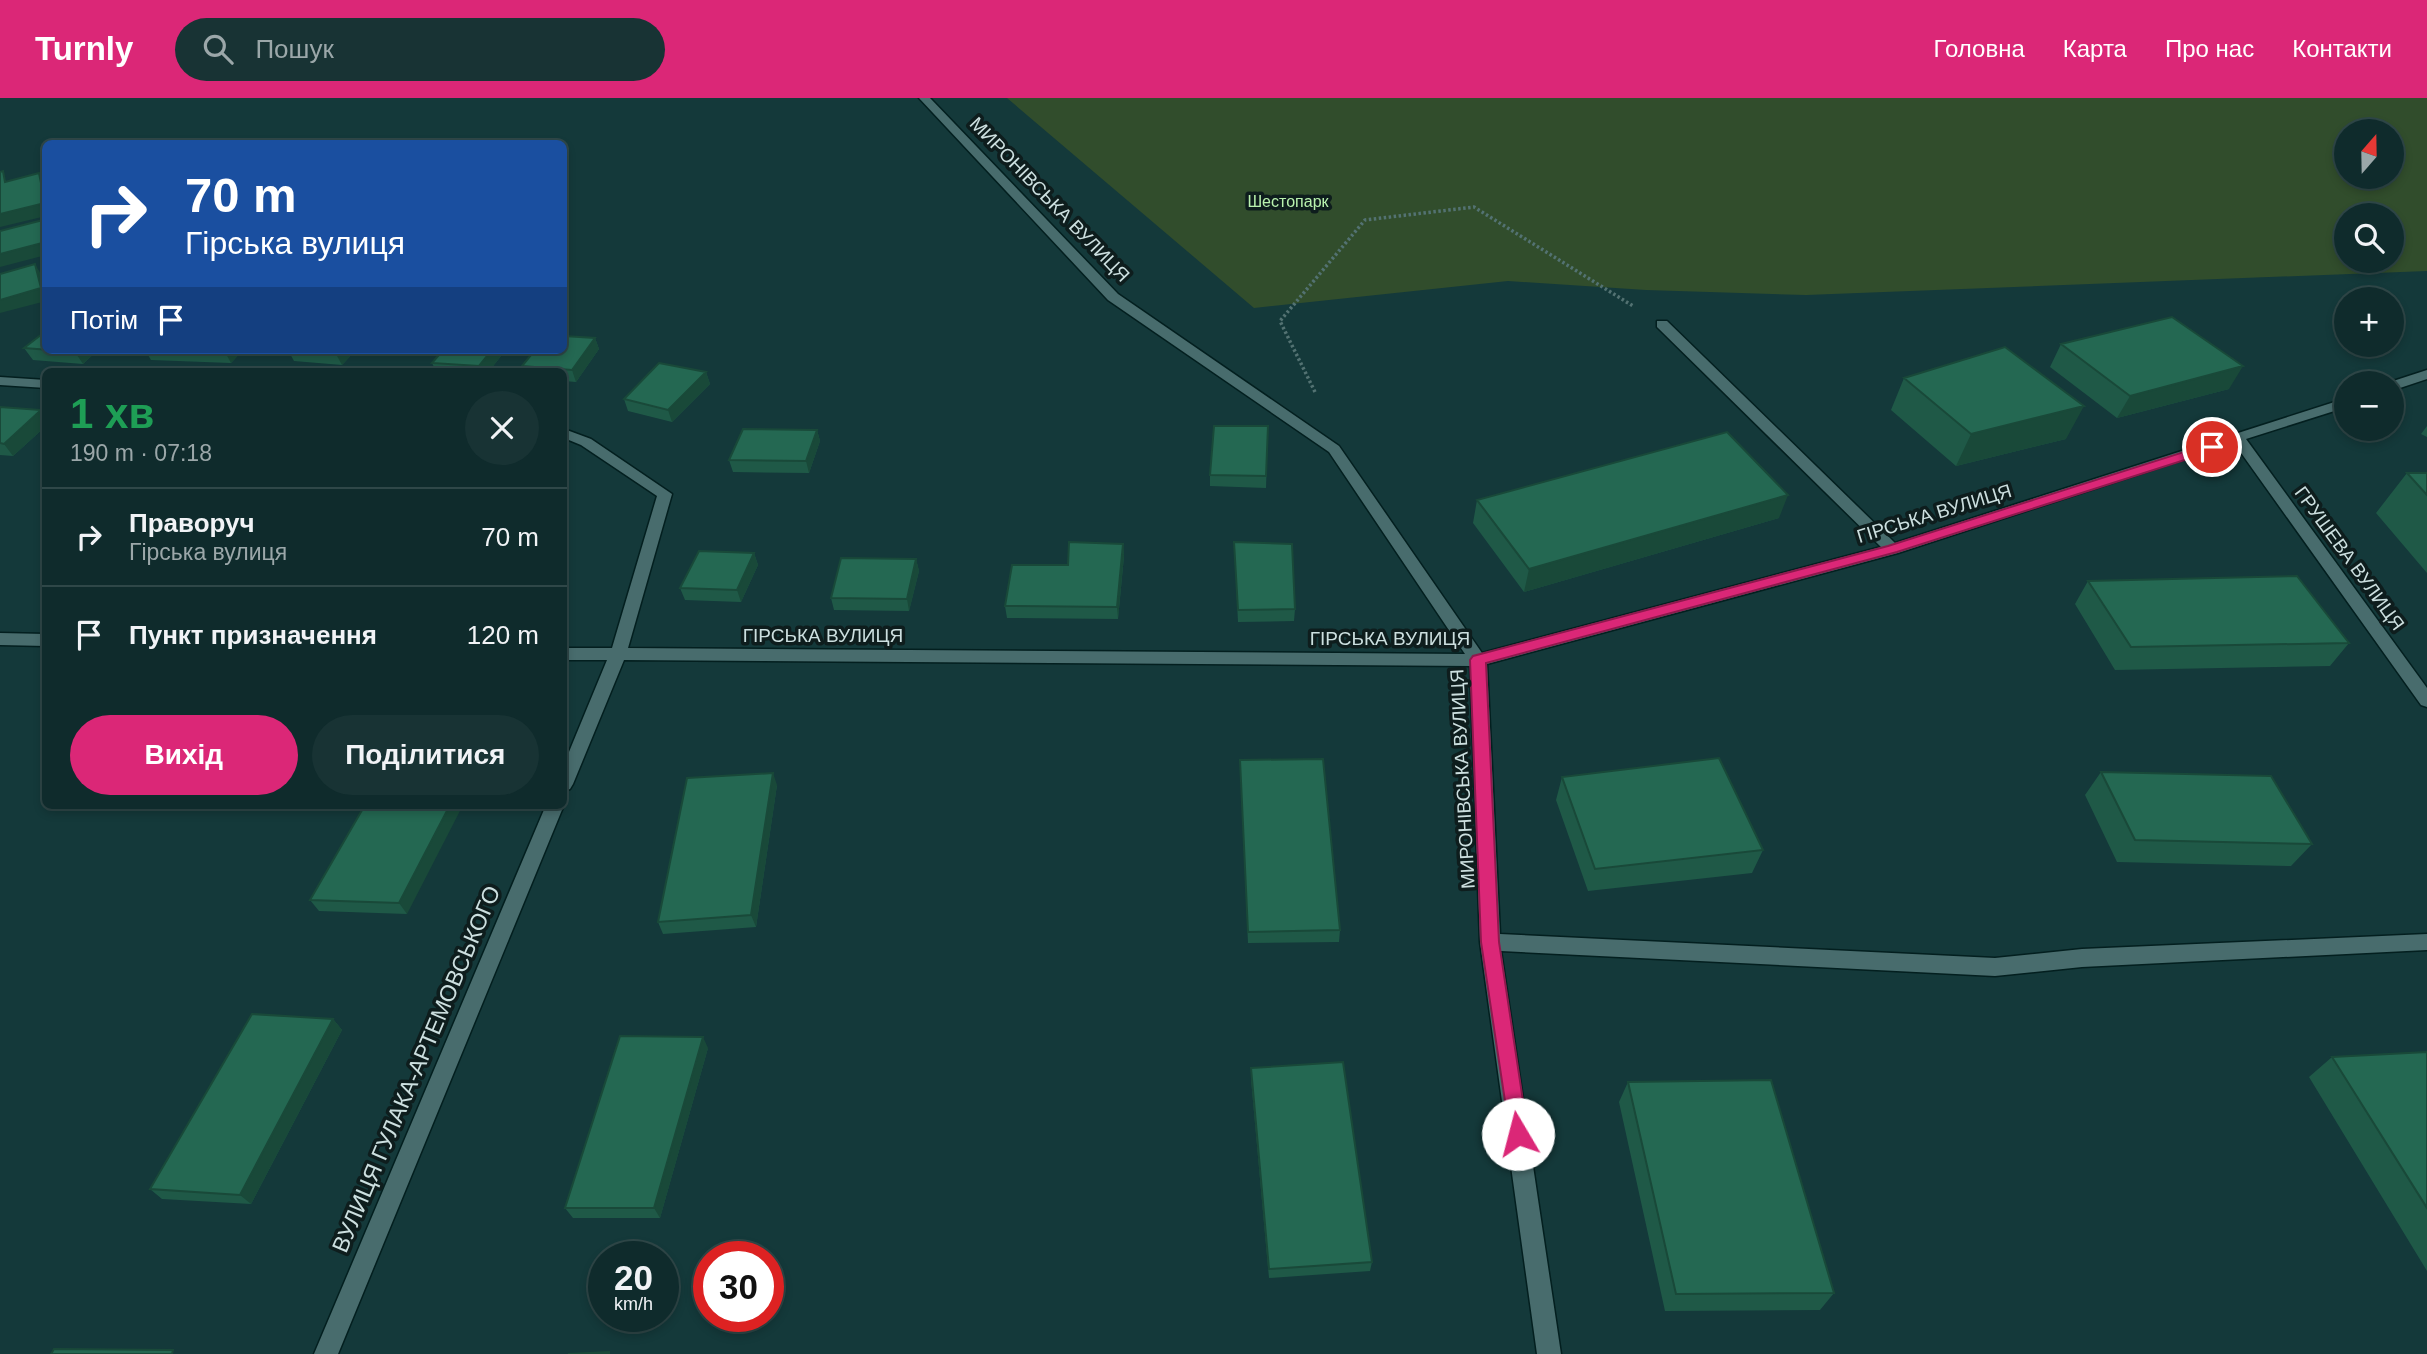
<!DOCTYPE html>
<html lang="uk">
<head>
<meta charset="utf-8">
<style>
  body { margin:0; font-family:Helvetica,sans-serif; background:#183334; color:#f1f3f6; height:100vh; display:flex; flex-direction:column; font-size:26px; white-space:nowrap }
  * { box-sizing:border-box; margin:0 }
  p { font-size:23px; color:#9ba7a9 }
  .icon { flex:none; width:38px; height:38px; fill:none; stroke:currentColor; stroke-width:2; stroke-linecap:round; stroke-linejoin:round }
  .map { position:relative; flex:1; overflow:hidden }
  .panel { position:absolute; left:42px; top:270px; width:525px; height:441px; display:flex; flex-direction:column; background:#0f2b2c; border-radius:10px; box-shadow:0 4px 10px #0003,0 0 0 2px #2f4748 }
  .panel>* { flex:none }
  .hud { position:absolute; left:42px; top:42px; width:525px; height:214px; border-radius:10px; box-shadow:0 4px 10px #0003,0 0 0 2px #2f4748; background:#1a4fa0; color:#fff; overflow:hidden }
  .needle { width:46px; rotate:20deg }
  .fabs { position:absolute; left:2334px; top:21px; display:grid; gap:14px }
  .fabs a { display:grid; place-items:center; width:70px; height:70px; border-radius:50%; background:#0f2b2c; box-shadow:0 4px 10px #0003,0 0 0 2px #2f4748; font-size:35px }
  .speed { position:absolute; left:588px; top:1143px; display:flex; gap:14px; font-size:35px; font-weight:700; text-align:center }
  .speed>* { display:grid; place-content:center; width:91px; height:91px; border-radius:50%; background:#0f2b2c; box-shadow:0 4px 10px #0003,0 0 0 2px #2f4748; line-height:1 }
  .speed small { font-size:18px; font-weight:400 }
  .speed .limit { border:10px solid #d22; background:#fff; color:#111 }
  .pin { position:absolute; display:grid; place-items:center; width:60px; height:60px; color:#fff; margin:-30px; border:4px solid #fff; border-radius:50%; box-shadow:0 2px 7px #0007 }
  .me { position:absolute; width:77px; margin:-38px; rotate:352deg; stroke-linejoin:round; filter:drop-shadow(0 0 5px #0008) }
  .turn { display:flex; align-items:center; gap:24px; height:147px; padding:0 28px; font-size:32px }
  .turn .icon { width:91px; height:91px; stroke-width:2.5 }
  .turn b { display:block; font-size:49px; line-height:60px }
  .then { display:flex; align-items:center; height:66px; padding:0 28px; background:#0003; gap:14px; font-size:26px }
  .round { display:grid; place-items:center; flex:none; width:74px; height:74px; border-radius:37px; background:#183334 }
  .head { display:flex; align-items:center; justify-content:space-between; height:119px; padding:0 28px }
  h1 { font-size:42px; font-weight:700; line-height:52px; color:#1e9e55 }
  .button { display:flex; gap:14px; margin-top:auto; padding:14px 28px }
  .button a { flex:1; height:80px; border-radius:42px; background:#db2777; color:#fff; font-size:28px; font-weight:700; line-height:80px; text-align:center }
  .button a+a { background:#183334; color:#f1f3f6 }
  ul { padding:0; list-style:none }
  li { display:flex; align-items:center; gap:21px; height:98px; padding:0 28px; border-top:2px solid #2f4748 }
  li div { flex:1 }
  li b { display:block; font-size:26px }
  li em { font-style:normal }
  header { display:flex; align-items:center; gap:42px; box-sizing:border-box; height:98px; padding:0 35px; background:#db2777; color:#fff }
  header strong { font-size:33px }
  nav { display:flex; gap:38px; margin-inline-start:auto; font-size:24px }
  .search { width:490px; height:63px; background:#183334; display:flex; align-items:center; gap:18px; box-sizing:border-box; padding:0 24px; border-radius:38px; color:#9ba7a9; font-size:26px }
  .map>svg:first-child { display:block }
  .green { fill:#314d2c; fill-rule:evenodd }
  .lines { fill:none; stroke-linecap:round; stroke-linejoin:round }
  .street-casing { stroke:#031f1f; stroke-width:3 }
  .path { stroke:#537272; stroke-width:3.5; stroke-dasharray:2.5 2.5; stroke-linecap:butt }
  .street { fill:#486c6d; fill-rule:evenodd }
  .wall { fill:#1f5947 }
  .shaded-wall { fill:#194939 }
  .building { fill:#246852; stroke:#194939; stroke-width:2 }
  .route { fill:#db2777; stroke:#8e194d; stroke-width:2 }
  .labels { text-anchor:middle; stroke-width:7; stroke-linejoin:round; paint-order:stroke }
  .far-park-label { font-size:16px; fill:#b9f2ae; stroke:#0e1d1d }
  .street-label { font-size:19px; fill:#ccdfdf; stroke:#0e1d1d }
  .near-street-label { font-size:23px; fill:#ccdfdf; stroke:#0e1d1d }
</style>
</head>
<body>
<header>
<strong>Turnly</strong>
<div class="search"><svg class="icon" aria-label="search" viewBox="0 0 24 24"><circle cx="10" cy="10" r="6"/><path d="M15 15l6 6"/></svg>Пошук</div>
<nav><a>Головна</a><a>Карта</a><a>Про нас</a><a>Контакти</a></nav>
</header>
<div class="map">
<svg width="2427" height="1256" viewBox="0 0 2427 1256">
  <rect width="100%" height="100%" fill="#14393a"/>
  <path class="green" d="M1007,0H2427V173L1806,197L1646,192L1508,183L1254,210ZM2347,33H2392V79H2347ZM2347,117H2392V163H2347Z"/>
  <g class="lines">
    <defs>
      <path id="street" d="M919,0H930L1118,196L1339,348L1482,555L1881,449L1657,229V223H1667L1895,445L2347,300V309L2246,341L2427,590V609L2421,607L2234,345L1898,455L1487,566L1500,836L1995,860L2082,851L2427,836V852L2082,869L1995,878L1501,853L1561,1256H1537L1480,844L1470,568L624,562L573,686L570,691L564,693V666L607,562H564V550H612L657,398L581,347L564,340V331L591,341L672,396L628,550L1465,556L1329,354L1108,202Z
        M2427,272V281L2397,291L2392,292V285H2387Z
        M0,279L46,282V290L0,287Z
        M0,535L46,536V548L0,547Z
        M564,706V707L338,1256H314L546,707Z"/>
    </defs>
    <use href="#street" class="street-casing"/>
    <path class="path" d="M1315,294L1280,223L1365,122L1474,109L1633,208"/>
    <use href="#street" class="street"/>
  </g>
  <path class="wall" d="M595,240L599,251L576,284L564,283V273H524L522,268Z
    M2061,246L2229,291L2117,320L2050,269Z
    M24,250L98,252L83,266L33,262Z
    M145,252H243L231,265L151,262Z
    M288,252H356L342,267L294,263Z
    M443,252H506L489,273H436L432,265Z
    M706,274L710,286L672,324L628,313L624,301Z
    M1904,280L2066,341L1956,368L1891,312Z
    M0,309L41,312L46,319V328L13,358L0,357Z
    M1268,328L1266,390L1210,388V377Z
    M2427,328V339L2421,336Z
    M817,332L820,343L809,375L733,374L729,362Z
    M2407,375H2427V475L2376,415Z
    M1477,402L1779,420L1524,494L1473,425Z
    M1234,444L1295,511L1294,523L1238,524Z
    M1123,446L1124,458L1118,521L1007,520L1005,508L1068,467Z
    M754,455L758,467L741,504L685,502L680,490Z
    M916,461L919,473L909,513L834,512L831,500Z
    M2088,483L2349,545L2330,568L2115,572L2075,506Z
    M1240,663L1340,832L1339,844L1248,845Z
    M2101,674L2312,746L2291,768L2117,764L2085,697Z
    M1562,679L1763,752L1752,775L1588,793L1556,702Z
    M777,687L756,829L663,836L658,824Z
    M365,707L407,816L319,813L310,802Z
    M333,921L342,932L251,1106L162,1101L150,1091Z
    M708,950L660,1120H573L565,1110Z
    M2427,954V1173L2309,979L2332,959Z
    M1251,970L1372,1164L1370,1173L1269,1180L1251,981Z
    M1628,984L1834,1195L1820,1212L1665,1213L1619,1004Z"/>
  <path class="shaded-wall" d="M39,75L46,86V118L0,129V116Z
    M46,144V157L0,169V156Z
    M35,166L42,178L46,190V203L0,215V202Z
    M595,240L599,251L576,284L572,272Z
    M78,252H98L83,266L75,254Z
    M226,252H243L231,265L225,254Z
    M340,252H356L342,267L336,256Z
    M492,252H506L489,273H481L479,268Z
    M2243,268L2229,291L2117,320L2130,298Z
    M706,274L710,286L672,324L668,312Z
    M2084,308L2066,341L1956,368L1971,336Z
    M41,312L46,319V328L13,358L4,346Z
    M817,332L820,343L809,375L806,363Z
    M1788,397L1779,420L1524,494L1529,471Z
    M1123,446L1124,458L1118,521L1117,509Z
    M754,455L758,467L741,504L737,492Z
    M916,461L919,473L909,513L907,501Z
    M773,675L777,687L756,829L751,817Z
    M450,707H463L407,816L399,805Z
    M333,921L342,932L251,1106L240,1097Z
    M703,939L708,950L660,1120L654,1110Z"/>
  <path class="building" d="M3,73L5,84L39,75L45,105L0,116V74Z
    M43,122L46,130V144L0,156V133Z
    M35,166L41,190L0,202V176Z
    M2172,219L2243,268L2130,298L2061,246Z
    M46,233V252H78L75,254L24,250Z
    M564,238L595,240L572,272L522,268L535,252H564Z
    M2005,249L2084,308L1971,336L1904,280Z
    M185,252H226L225,254Z
    M291,252H340L336,256Z
    M443,252H492L479,268L432,265Z
    M659,265L706,274L668,312L624,301Z
    M0,309L41,312L4,346L0,345Z
    M1214,328H1268L1266,378L1210,377Z
    M743,331L817,332L806,363L729,362Z
    M1727,334L1788,397L1529,471L1477,402Z
    M2407,375H2427V397Z
    M1069,444L1123,446L1117,509L1005,508L1012,467H1068Z
    M1234,444L1292,446L1295,511L1238,512Z
    M699,453L754,455L737,492L680,490Z
    M841,460L916,461L907,501L831,500Z
    M2297,478L2349,545L2131,549L2088,483Z
    M1719,660L1763,752L1595,771L1562,679Z
    M1323,661L1340,832L1248,834L1240,662Z
    M2101,674L2271,678L2312,746L2135,742Z
    M773,675L751,817L658,824L687,680Z
    M365,707H450L399,805L310,802Z
    M252,916L333,921L240,1097L150,1091Z
    M620,938L703,939L654,1110H565Z
    M2427,954V1110L2332,959Z
    M1343,964L1372,1164L1269,1171L1251,970Z
    M1771,982L1834,1195L1676,1196L1628,984Z
    M54,1251L173,1252L172,1256H51Z
    M609,1254V1256H568Z"/>
  <path class="route" d="M2212,345L2218,349L2216,352L1897,454L1486,565L1499,844L1528,1036L1525,1043L1518,1046L1511,1043L1481,844L1470,562L1473,558L1888,448Z"/>
  <g class="labels">
    <g class="far-park-label">
      <text x="1288" y="109">Шестопарк</text>
    </g>
    <g class="street-label">
      <text transform="translate(1050 101) rotate(46)" y="7">МИРОНІВСЬКА ВУЛИЦЯ</text>
      <text transform="translate(1934 415) rotate(-17)" y="7">ГІРСЬКА ВУЛИЦЯ</text>
      <text transform="translate(2350 460) rotate(54)" y="7">ГРУШЕВА ВУЛИЦЯ</text>
      <text x="823" y="544">ГІРСЬКА ВУЛИЦЯ</text>
      <text x="1390" y="547">ГІРСЬКА ВУЛИЦЯ</text>
      <text transform="translate(1462 681) rotate(-93)" y="7">МИРОНІВСЬКА ВУЛИЦЯ</text>
    </g>
    <g class="near-street-label">
      <text transform="translate(416 971) rotate(-67)" y="8">ВУЛИЦЯ ГУЛАКА-АРТЕМОВСЬКОГО</text>
    </g>
  </g>
</svg>
<div class="fabs">
<a><svg class="needle" viewBox="-14 -14 28 28"><path d="M0-13l5 13h-10z" fill="#e53935"/><path d="M0 13l5-13h-10z" fill="#9ba7a9"/></svg></a>
<a><svg class="icon" aria-label="search" viewBox="0 0 24 24"><circle cx="10" cy="10" r="6"/><path d="M15 15l6 6"/></svg></a>
<a>+</a>
<a>−</a>
</div>
<div class="speed"><div>20<small>km/h</small></div><div class="limit">30</div></div>
<div class="pin" style="left:2212px;top:349px;background:#d93025"><svg class="icon" aria-label="arrive" viewBox="0 0 24 24"><path d="M6 21V4h12l-3 4 3 4H6"/></svg></div>
<svg class="me" style="left:1518px;top:1036px" viewBox="-20 -20 40 40"><circle r="19" fill="#fff"/><path d="M0-13L10 11 0 6-10 11z" fill="#db2777"/></svg>
<div class="hud">
<div class="turn"><svg class="icon" aria-label="right" viewBox="0 0 24 24"><path d="M7 20v-9h11M14 6l5 5-5 5"/></svg><div><b>70 m</b>Гірська вулиця</div></div>
<div class="then">Потім<svg class="icon" aria-label="arrive" viewBox="0 0 24 24"><path d="M6 21V4h12l-3 4 3 4H6"/></svg></div>
</div>
<section class="panel">
<div class="head"><div><h1>1 хв</h1><p>190 m · 07:18</p></div><a class="round"><svg class="icon" aria-label="close" viewBox="0 0 24 24"><path d="M6 6l12 12M18 6L6 18"/></svg></a></div>
<ul>
<li><svg class="icon" aria-label="right" viewBox="0 0 24 24"><path d="M7 20v-9h11M14 6l5 5-5 5"/></svg><div><b>Праворуч</b><p>Гірська вулиця</p></div><em>70 m</em></li>
<li><svg class="icon" aria-label="arrive" viewBox="0 0 24 24"><path d="M6 21V4h12l-3 4 3 4H6"/></svg><div><b>Пункт призначення</b></div><em>120 m</em></li>
</ul>
<div class="button"><a>Вихід</a><a>Поділитися</a></div>
</section>
</div>
</body>
</html>
